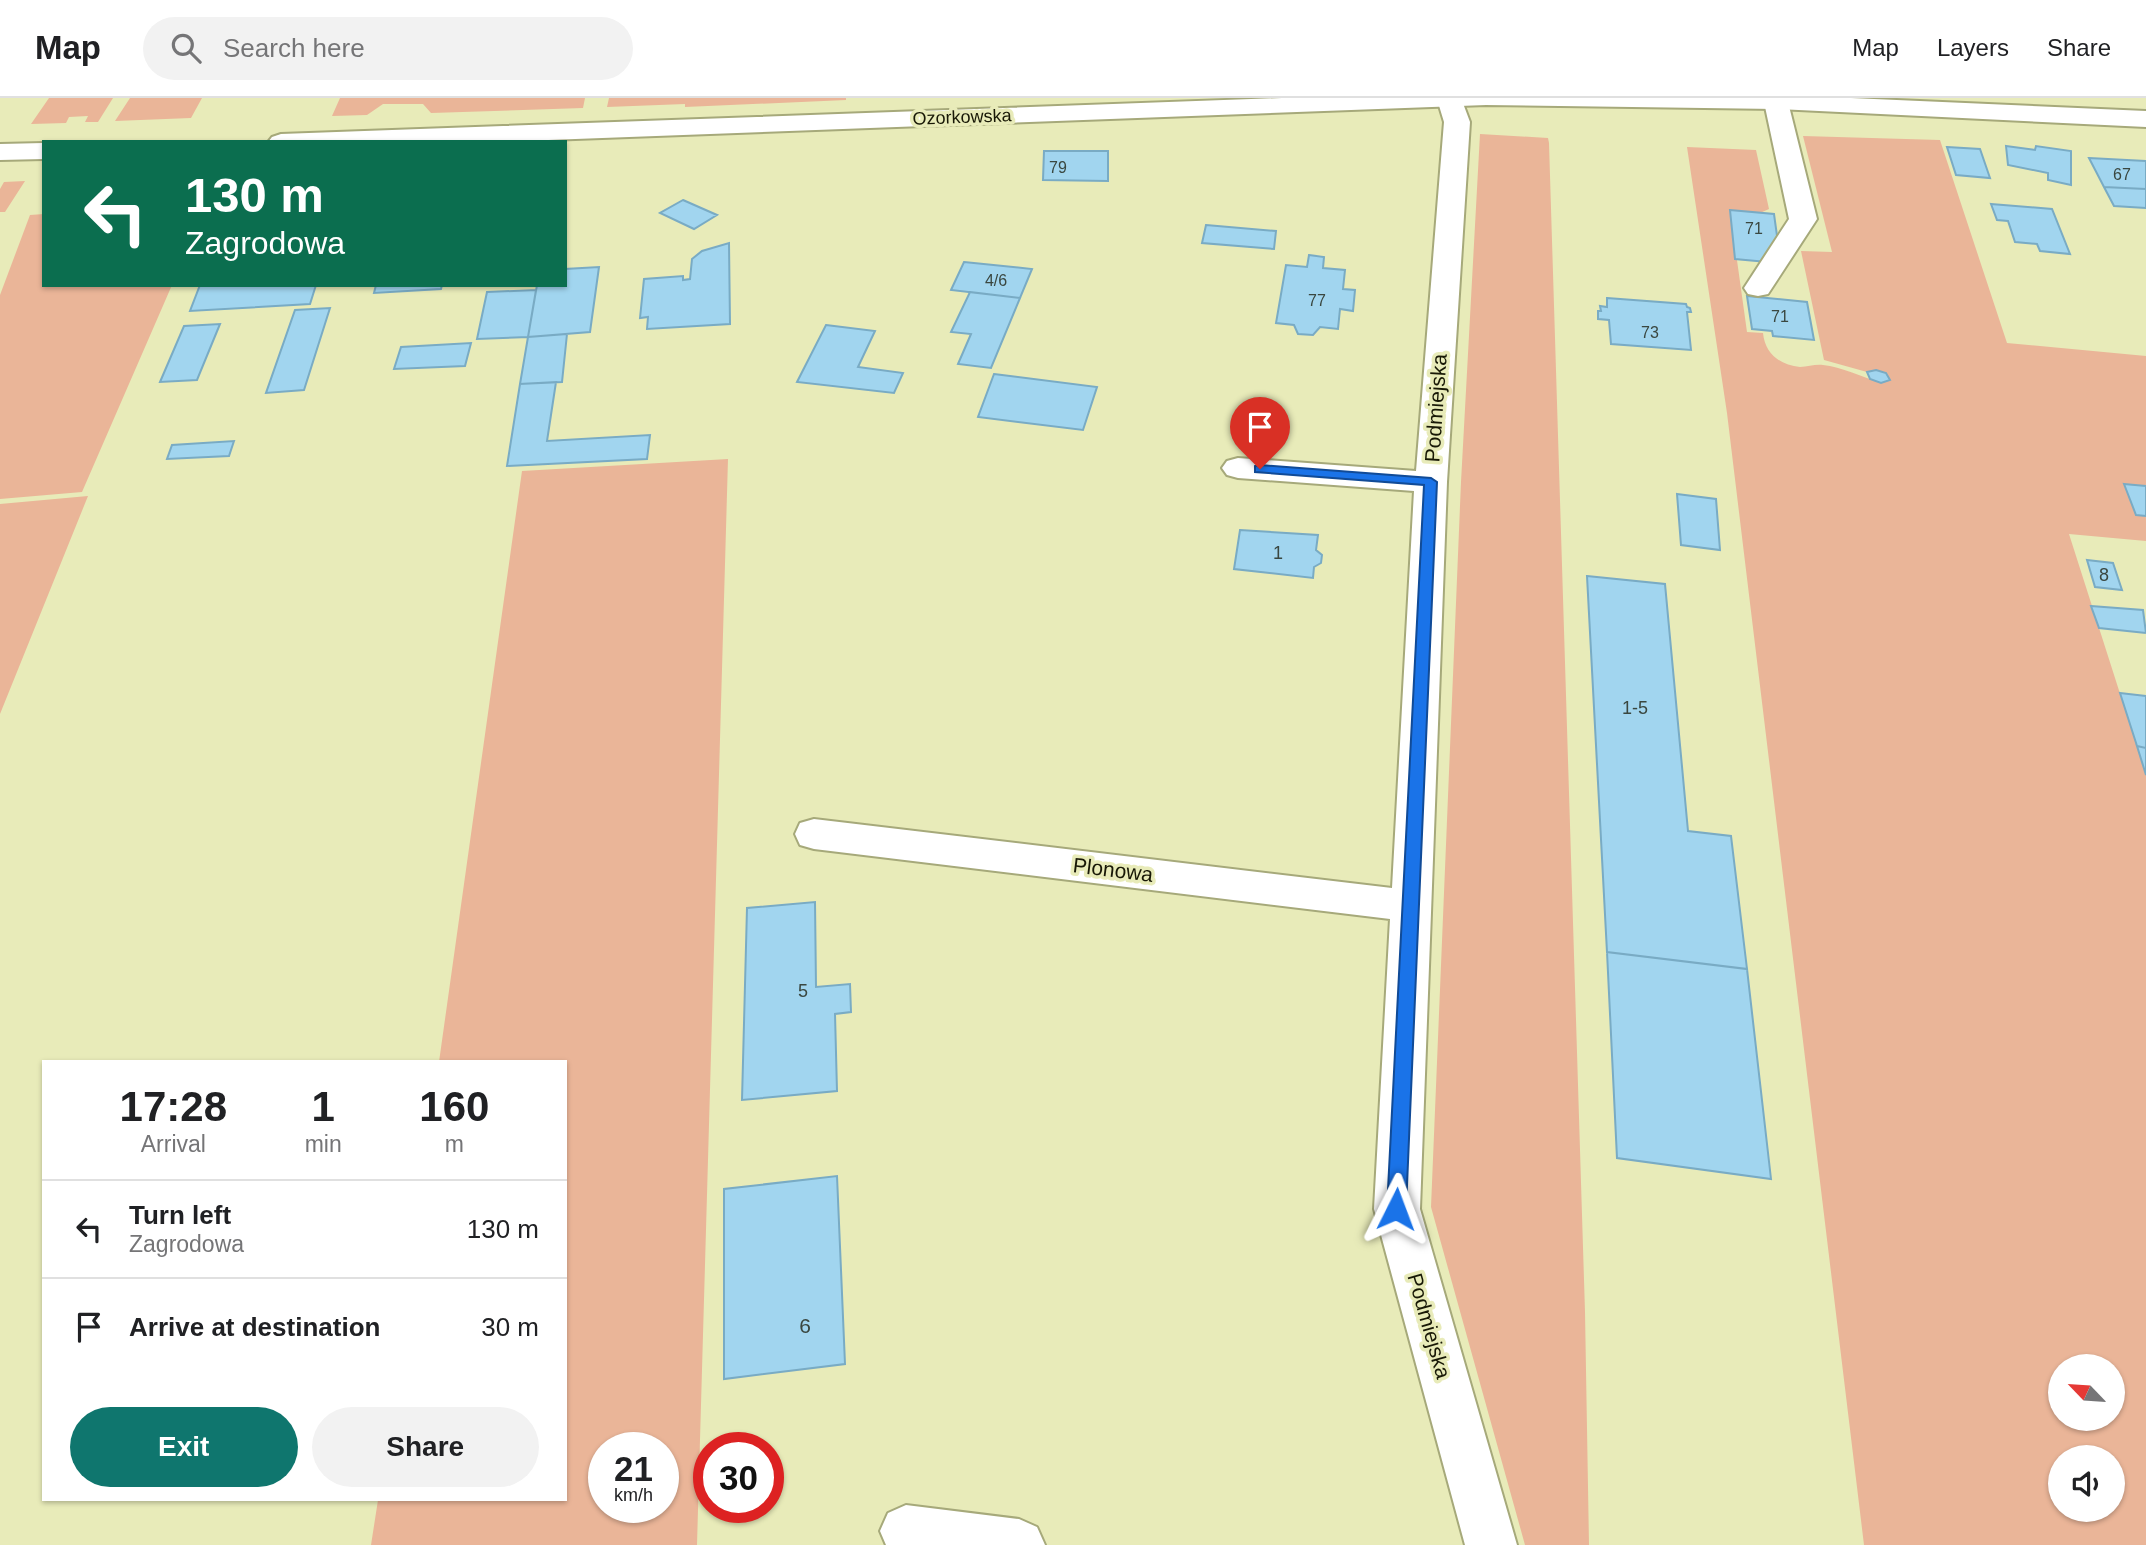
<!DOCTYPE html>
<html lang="en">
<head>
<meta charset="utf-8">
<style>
  body { margin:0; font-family:Arial,sans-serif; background:#f2f2f2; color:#202124; height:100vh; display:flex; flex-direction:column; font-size:26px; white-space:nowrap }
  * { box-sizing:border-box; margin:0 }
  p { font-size:23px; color:#757577 }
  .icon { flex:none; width:38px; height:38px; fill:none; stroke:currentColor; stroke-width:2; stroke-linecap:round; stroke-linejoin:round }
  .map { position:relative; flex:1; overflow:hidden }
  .side { position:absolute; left:42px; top:962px; width:525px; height:441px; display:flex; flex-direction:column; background:#fff; border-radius:0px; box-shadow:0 2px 5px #0004 }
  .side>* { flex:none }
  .guide { position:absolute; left:42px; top:42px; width:525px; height:147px; border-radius:0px; box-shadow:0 2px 5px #0004; background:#0b6e4f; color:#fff; overflow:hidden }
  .needle { width:46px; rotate:295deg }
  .buttons { position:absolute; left:2048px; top:1256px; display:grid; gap:14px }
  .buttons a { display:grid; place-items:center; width:77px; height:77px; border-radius:50%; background:#fff; box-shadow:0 2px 5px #0004; font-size:35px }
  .speed { position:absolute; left:588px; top:1334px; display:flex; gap:14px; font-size:35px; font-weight:700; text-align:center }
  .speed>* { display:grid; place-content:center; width:91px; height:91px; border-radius:50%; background:#fff; box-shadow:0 2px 5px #0004; line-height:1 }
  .speed small { font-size:18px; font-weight:400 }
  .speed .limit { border:10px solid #d22; background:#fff; color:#111 }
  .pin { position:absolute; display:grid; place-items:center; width:60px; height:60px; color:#fff; margin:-72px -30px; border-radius:50% 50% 50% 0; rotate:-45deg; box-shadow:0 0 7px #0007 }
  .pin .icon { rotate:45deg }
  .me { position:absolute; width:77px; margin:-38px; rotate:3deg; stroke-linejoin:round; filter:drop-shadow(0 0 5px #0008) }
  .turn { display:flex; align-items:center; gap:24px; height:147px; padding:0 28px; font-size:32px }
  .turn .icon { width:91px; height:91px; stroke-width:2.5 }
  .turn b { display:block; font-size:49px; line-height:60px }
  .eta { display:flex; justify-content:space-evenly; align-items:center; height:119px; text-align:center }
  .eta b { font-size:42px; font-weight:800; line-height:49px }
  .cta { display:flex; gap:14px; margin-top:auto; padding:14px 28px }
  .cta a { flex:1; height:80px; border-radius:42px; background:#0f766e; color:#fff; font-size:28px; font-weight:800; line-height:80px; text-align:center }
  .cta a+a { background:#f2f2f2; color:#202124 }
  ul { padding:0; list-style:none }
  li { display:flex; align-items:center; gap:21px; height:98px; padding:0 28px; border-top:2px solid #e0e0e0 }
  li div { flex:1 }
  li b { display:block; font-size:26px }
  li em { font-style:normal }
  header { display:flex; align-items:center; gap:42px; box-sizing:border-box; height:98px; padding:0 35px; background:#fff; border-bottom:2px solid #e0e0e0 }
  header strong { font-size:33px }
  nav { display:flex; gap:38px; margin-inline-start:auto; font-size:24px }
  .search { width:490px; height:63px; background:#f2f2f2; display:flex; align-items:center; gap:18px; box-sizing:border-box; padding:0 24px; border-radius:38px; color:#757577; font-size:26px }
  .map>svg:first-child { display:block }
  .green { fill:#eab598; fill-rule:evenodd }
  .building { fill:#a1d5ef; stroke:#79abc4; stroke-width:2 }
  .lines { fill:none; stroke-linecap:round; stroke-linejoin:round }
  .minor-casing { stroke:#a6a97a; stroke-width:4 }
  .major-casing { stroke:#a6a97a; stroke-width:4 }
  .minor { fill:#fff; fill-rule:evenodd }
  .major { fill:#fff; fill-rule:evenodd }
  .route { fill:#1a73e8; stroke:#114b97; stroke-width:2 }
  .labels { text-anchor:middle; stroke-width:7; stroke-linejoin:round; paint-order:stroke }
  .far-number-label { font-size:16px; fill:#3a4740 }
  .far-street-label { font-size:18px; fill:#181806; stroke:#e8ebb9 }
  .number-label { font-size:18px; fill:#3a4740 }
  .street-label { font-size:21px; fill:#181806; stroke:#e8ebb9 }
  .near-number-label { font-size:21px; fill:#3a4740 }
</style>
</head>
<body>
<header>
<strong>Map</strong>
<div class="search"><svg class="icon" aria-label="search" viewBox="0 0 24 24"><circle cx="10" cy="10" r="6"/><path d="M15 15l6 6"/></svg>Search here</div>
<nav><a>Map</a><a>Layers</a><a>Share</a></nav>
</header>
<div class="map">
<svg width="2146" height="1447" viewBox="0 0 2146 1447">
  <rect width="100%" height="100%" fill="#e8ebb9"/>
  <path class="green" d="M49,0H113L98,24H85L88,18L69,19L66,25L31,26Z
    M130,0H202L191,20L115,23Z
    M340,0H585L583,10L431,15L423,6H383L367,17L332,18Z
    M609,0H846V2L685,9V6L607,9Z
    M1480,36L1548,40L1549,45L1585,1214L1589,1447H1525L1431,1109L1461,384Z
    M1803,38L1940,42L2007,245L2146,258V443L2069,436L2146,677V1447H1864L1727,315L1687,49L1756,52L1769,111L1760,115L1730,112L1747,234L1763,235C1765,256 1780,267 1800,269C1808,269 1815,266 1823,267C1841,269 1863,279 1881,285L1890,282L1886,275L1876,272L1867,274L1824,262L1801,153L1832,154ZM2060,1269H2112V1321H2060ZM2060,1360H2112V1412H2060Z
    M25,83L5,114H0V91L4,84Z
    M44,116V187H172L82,394L0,401V197L30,117Z
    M728,361L697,1447H371L378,1402H565V964H439L522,373ZM604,1349H663V1409H604Z
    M88,398L0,616V406Z"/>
  <path class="building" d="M2006,48L2035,52L2036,48L2071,53V87L2048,82V75L2008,67Z
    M1947,49L1980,51L1990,80L1956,77Z
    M1044,53H1108V83L1043,82Z
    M2089,60L2146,63V91L2104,89Z
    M2104,89L2146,91V110L2114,108Z
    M683,102L717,117L694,131L660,115Z
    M1991,106L2052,111L2070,156L2040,153L2037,146L2015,144L2008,123L1997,122Z
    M1730,112L1774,116L1778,145L1767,164L1735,161Z
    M1206,127L1276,133L1274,151L1202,145Z
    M729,145L730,226L647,231L648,219L640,220L644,181L683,178V182L690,181L692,161L702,153Z
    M1309,157L1324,159L1323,170L1345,172L1343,191L1355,192L1353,213L1340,211L1338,231L1320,229L1313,237L1298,236L1294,227L1276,225L1286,167L1307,169Z
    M964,164L1032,171L1020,200L951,192Z
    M599,169L590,234L528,239L537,187H565V171Z
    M200,187H316L310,206L190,213Z
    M376,187H442L441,191L374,195Z
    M536,192L528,239L477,241L487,194Z
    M970,194L1020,200L991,270L958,266L971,236L951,234Z
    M1747,198L1807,204L1814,242L1773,238L1772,233L1752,231Z
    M1607,200L1686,206L1687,209L1690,210L1691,214H1687L1691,252L1611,246L1609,222L1598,221V213H1601L1600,208L1607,209Z
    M330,210L304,292L266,295L295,212Z
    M220,226L197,282L160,284L184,228Z
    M826,227L875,233L858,269L903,275L894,295L797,284Z
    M567,236L562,284L520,286L528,239Z
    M471,245L465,268L394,271L401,249Z
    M1876,272L1886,275L1890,282L1881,285L1870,281L1867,274Z
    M994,276L1097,289L1083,332L978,319Z
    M556,284L547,343L650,337L647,361L507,368L520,286Z
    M234,343L229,358L167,361L172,347Z
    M2124,386L2146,388V418L2136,417Z
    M1677,396L1716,401L1720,452L1681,447Z
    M1240,432L1318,437L1316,452L1322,457L1321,465L1314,469L1313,480L1234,471Z
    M2087,462L2113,465L2122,492L2095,489Z
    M1587,478L1665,486L1688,733L1731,738L1747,871L1607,854Z
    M2091,508L2143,512L2146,535L2099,530Z
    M2120,595L2146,598V650L2137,648Z
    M2137,648L2146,650V677Z
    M815,804L816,889L850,886L851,914L835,916L837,993L742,1002L747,810Z
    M1607,854L1747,871L1771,1081L1617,1060Z
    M837,1078L845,1266L724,1281V1091Z"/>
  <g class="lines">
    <defs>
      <path id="minor" d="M1461,0L1470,24L1447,384L1420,1111L1517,1447H1465L1374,1111L1390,821L814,751L800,747L795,736L800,725L814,721L1392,790L1414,393L1238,380L1227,377L1222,370L1227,363L1238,360L1416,373L1444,24L1437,1Z
        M1766,0H1786L1788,4L1817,121L1768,196L1758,198L1748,196L1744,190L1789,121L1764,4Z
        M906,1407L1019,1421L1037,1429L1045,1447H886L880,1433L888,1415Z"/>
      <path id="major" d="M1282,0H1851L2146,13V29L1776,11L1486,7L497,44H268L272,39L281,36Z
        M44,45V61L0,62V46Z"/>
    </defs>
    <use href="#minor" class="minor-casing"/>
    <use href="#major" class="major-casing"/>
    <use href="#minor" class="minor"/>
    <use href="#major" class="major"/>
  </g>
  <path class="route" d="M1260,367L1431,380L1437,384L1406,1111L1403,1118L1396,1120L1390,1118L1387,1111L1424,387L1255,374V368Z"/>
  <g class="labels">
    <g class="far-number-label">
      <text x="1058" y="75">79</text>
      <text x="2122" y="82">67</text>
      <text x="1754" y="136">71</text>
      <text x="996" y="188">4/6</text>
      <text x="1317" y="208">77</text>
      <text x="1780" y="224">71</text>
      <text x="1650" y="240">73</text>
    </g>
    <g class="far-street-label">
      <text transform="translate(962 19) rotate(-2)" y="6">Ozorkowska</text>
    </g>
    <g class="number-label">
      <text x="1278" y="461">1</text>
      <text x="2104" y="483">8</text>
      <text x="1635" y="616">1-5</text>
      <text x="803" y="899">5</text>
    </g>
    <g class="street-label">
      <text transform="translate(1436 310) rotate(-86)" y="7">Podmiejska</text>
      <text transform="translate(1113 772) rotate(7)" y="7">Plonowa</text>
      <text transform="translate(1429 1228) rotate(74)" y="7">Podmiejska</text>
    </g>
    <g class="near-number-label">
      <text x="805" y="1235">6</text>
    </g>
  </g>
</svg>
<div class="buttons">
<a><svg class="needle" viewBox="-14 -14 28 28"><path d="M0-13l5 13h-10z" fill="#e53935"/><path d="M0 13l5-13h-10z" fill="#757577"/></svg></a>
<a><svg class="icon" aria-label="sound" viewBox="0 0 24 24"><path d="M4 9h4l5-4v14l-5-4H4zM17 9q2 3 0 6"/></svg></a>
</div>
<div class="speed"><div>21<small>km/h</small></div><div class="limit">30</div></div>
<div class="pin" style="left:1260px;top:371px;background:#d93025"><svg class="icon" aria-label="arrive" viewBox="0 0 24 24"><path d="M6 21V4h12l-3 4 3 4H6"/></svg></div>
<svg class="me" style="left:1396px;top:1111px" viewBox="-20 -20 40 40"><path d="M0-17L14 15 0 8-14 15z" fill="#1a73e8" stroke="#fff" stroke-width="4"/></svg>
<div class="guide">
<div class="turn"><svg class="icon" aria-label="left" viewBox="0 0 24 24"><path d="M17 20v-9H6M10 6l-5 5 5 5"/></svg><div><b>130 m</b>Zagrodowa</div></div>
</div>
<section class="side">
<div class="eta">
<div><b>17:28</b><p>Arrival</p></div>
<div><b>1</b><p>min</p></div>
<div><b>160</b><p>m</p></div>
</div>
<ul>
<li><svg class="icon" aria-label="left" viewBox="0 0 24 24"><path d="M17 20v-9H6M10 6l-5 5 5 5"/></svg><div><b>Turn left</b><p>Zagrodowa</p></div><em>130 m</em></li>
<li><svg class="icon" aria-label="arrive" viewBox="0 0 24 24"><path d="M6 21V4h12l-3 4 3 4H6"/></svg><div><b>Arrive at destination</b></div><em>30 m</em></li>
</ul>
<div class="cta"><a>Exit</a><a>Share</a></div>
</section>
</div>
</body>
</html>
